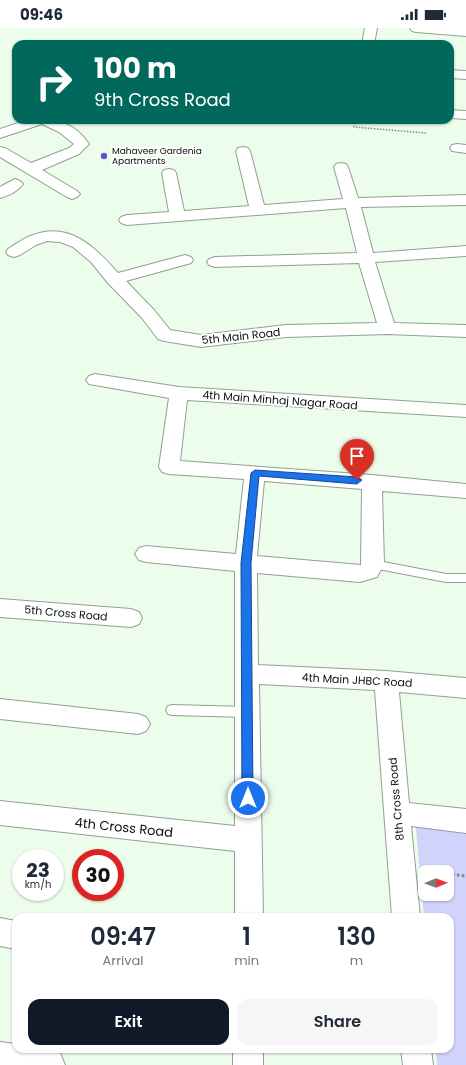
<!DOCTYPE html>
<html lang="en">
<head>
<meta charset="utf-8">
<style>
  body { margin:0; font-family:Poppins,sans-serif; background:#f6f6f7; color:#1f2937; height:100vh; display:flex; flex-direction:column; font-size:15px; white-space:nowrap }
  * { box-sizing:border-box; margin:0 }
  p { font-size:13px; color:#747a83 }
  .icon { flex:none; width:22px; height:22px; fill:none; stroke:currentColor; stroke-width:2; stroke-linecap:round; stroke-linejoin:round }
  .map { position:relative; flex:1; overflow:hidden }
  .sheet { position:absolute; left:12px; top:885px; width:442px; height:140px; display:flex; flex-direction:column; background:#fff; border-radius:12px; box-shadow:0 1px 3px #0004 }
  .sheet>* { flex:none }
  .hud { position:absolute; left:12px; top:12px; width:442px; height:84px; border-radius:12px; box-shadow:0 1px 3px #0004; background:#00695c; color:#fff; overflow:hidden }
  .needle { width:26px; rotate:89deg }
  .controls { position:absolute; left:418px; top:837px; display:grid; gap:8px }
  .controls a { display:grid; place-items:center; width:36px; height:36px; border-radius:8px; background:#fff; box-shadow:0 1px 3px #0004; font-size:20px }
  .speed { position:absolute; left:12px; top:821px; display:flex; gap:8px; font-size:20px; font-weight:700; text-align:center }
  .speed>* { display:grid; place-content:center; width:52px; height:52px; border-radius:50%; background:#fff; box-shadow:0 1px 3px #0004; line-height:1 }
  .speed small { font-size:10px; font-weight:400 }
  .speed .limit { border:6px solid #d22; background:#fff; color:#111 }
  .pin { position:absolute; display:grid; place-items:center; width:34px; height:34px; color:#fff; margin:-41px -17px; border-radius:50% 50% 50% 0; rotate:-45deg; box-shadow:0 0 4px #0007 }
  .pin .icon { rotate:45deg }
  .me { position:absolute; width:44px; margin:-22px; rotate:0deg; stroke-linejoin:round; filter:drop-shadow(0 0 3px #0008) }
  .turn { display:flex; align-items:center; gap:14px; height:84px; padding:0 16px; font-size:18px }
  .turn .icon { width:52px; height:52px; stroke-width:2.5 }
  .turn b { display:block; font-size:28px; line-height:34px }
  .eta { display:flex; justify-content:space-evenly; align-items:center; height:68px; text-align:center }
  .eta b { font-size:24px; font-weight:600; line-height:28px }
  .action { display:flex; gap:8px; margin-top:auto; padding:8px 16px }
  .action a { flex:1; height:46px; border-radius:12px; background:#111827; color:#fff; font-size:16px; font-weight:600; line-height:46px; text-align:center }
  .action a+a { background:#f6f6f7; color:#1f2937 }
  .status { display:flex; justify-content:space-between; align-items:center; height:28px; padding:0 20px; background:#fff; direction:ltr }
  .status svg { height:11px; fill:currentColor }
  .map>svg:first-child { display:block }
  .green { fill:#d2d3fc; fill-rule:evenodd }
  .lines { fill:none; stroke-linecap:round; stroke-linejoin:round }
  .lane-casing { stroke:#91a090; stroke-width:2 }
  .street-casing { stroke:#91a090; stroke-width:2 }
  .path-far1 { stroke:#828d81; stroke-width:1.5; stroke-dasharray:1.5 1.5; stroke-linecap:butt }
  .path { stroke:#828d81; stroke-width:3; stroke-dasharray:2.5 2.5; stroke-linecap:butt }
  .lane { fill:#fff; fill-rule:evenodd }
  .street { fill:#fff; fill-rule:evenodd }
  .route { fill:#1a73e8; stroke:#114b97 }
  .poi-dot { fill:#6252cb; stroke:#fff; stroke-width:1.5 }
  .labels { text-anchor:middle; stroke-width:4; stroke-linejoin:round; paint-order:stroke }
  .far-poi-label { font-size:9px; fill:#0a0f0a; stroke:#fff; text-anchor:start }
  .street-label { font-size:11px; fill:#0a0f0a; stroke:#fff }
  .near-street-label { font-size:13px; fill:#0a0f0a; stroke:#fff }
</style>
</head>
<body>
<div class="status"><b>09:46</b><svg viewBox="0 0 49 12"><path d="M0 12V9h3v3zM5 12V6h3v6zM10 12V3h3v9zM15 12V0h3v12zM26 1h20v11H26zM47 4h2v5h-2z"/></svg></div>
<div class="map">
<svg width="466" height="1037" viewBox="0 0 466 1037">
  <rect width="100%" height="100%" fill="#ecfdeb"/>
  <path class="green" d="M415,792L466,799V1037H437L436,1021H450V889H424ZM425,844H447V866H425Z"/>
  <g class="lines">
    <defs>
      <path id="lane" d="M373,532L446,546H466V554H446L373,540L369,539L367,536L369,533Z
        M172,677L247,679L251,680L253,684L251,688L247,689L172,687L168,686L166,682L168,678Z"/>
      <path id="street" d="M365,0H377L374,16H362Z
        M410,0H466V8L416,4L412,3Z
        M450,42L466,43V51L450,50Z
        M450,82L466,83V91L450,90Z
        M27,92C54,92 72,91 89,116L79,126L42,142L77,163L80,166L77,169L72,171L67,169L0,129V119L5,120L31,135L69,120L74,116L59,104L42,96L0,110V101Z
        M457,116L466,117V125L452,123L450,120L452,117Z
        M243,119L248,120L250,123L264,177L343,171L334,139L336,136L341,135L346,136L348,139L358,170L466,167V177L361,179L373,225L466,218V228L375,234L394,295L466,297V309L387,306L286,309L201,319L164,313L158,311L142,290L108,255L91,234L73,219L60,214L47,213L36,217L20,227L14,229L8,227L6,224L8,221C16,216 24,210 33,207C70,193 96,220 118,245L185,227L191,229L193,232L191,235L126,253L154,282L170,302L201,307L286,297L377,295L359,235L215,239L209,237L207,234L209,231L215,229L357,225L346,180L127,197L121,195L119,192L121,189L127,187L169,184L162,145L164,142L169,141L174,142L176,145L184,183L249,178L236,123L238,120Z
        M15,151L20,153L23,156C18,163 8,168 0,170V159Z
        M95,346L179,359L466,377V389L187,372L180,433L372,447L466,456V470L382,463L384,536L377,549L360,554L257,545L258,637L386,643L466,650V670L399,664L409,775L466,781V805L411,798L420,889H392L375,662L259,656L263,889H235V823L0,797V773L235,798V543L146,534L139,532L135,526L139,520L146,518L236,526L244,451L169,446L162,444L159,439L169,370L89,356L86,352L89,348ZM264,453L362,461L361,537L257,528Z
        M0,571L131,581L139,584L142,590L139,596L131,599L0,589Z
        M0,671L138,686L146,689L150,696L146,703L138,706L0,691Z
        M0,890L16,893V921L0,918Z
        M0,1014L16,1016V1021H52L60,1025L65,1037H0Z
        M233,1021H263V1037H233Z
        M401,1021H431L433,1037H403Z"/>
    </defs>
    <use href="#lane" class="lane-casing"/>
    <use href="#street" class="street-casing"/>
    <path class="path-far1" d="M355,92L354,99L426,105"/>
    <path class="path" d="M447,846L466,848"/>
    <use href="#lane" class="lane"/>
    <use href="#street" class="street"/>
  </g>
  <path class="route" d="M255,442L357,449L362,452L357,456L259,448L251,535L253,770L252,773L248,774L244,773L242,770L241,535L251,445Z"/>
  <circle class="poi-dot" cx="104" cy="128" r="4"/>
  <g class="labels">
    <g class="far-poi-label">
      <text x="112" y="126">Mahaveer Gardenia<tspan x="112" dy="10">Apartments</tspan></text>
    </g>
    <g class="street-label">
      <text transform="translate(241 308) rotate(-6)" y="4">5th Main Road</text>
      <text transform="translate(280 372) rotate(4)" y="4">4th Main Minhaj Nagar Road</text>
      <text transform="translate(66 585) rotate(5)" y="4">5th Cross Road</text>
      <text transform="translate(357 652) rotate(3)" y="4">4th Main JHBC Road</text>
      <text transform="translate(396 771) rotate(-95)" y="4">8th Cross Road</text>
    </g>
    <g class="near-street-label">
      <text transform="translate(124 799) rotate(6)" y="5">4th Cross Road</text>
    </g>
  </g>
</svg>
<div class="controls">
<a><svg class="needle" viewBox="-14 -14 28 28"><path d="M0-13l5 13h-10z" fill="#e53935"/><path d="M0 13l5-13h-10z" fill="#747a83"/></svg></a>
</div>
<div class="speed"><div>23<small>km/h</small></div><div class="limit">30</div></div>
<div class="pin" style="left:357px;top:452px;background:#d93025"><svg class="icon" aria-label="arrive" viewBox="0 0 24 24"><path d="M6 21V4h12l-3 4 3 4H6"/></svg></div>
<svg class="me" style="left:248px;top:770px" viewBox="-20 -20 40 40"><circle r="17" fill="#1a73e8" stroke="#fff" stroke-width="3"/><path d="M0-11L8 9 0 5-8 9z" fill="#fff"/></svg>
<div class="hud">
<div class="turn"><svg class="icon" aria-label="right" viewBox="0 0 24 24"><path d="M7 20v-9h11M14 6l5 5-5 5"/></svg><div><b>100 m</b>9th Cross Road</div></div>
</div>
<section class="sheet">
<div class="eta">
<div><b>09:47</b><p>Arrival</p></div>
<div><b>1</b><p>min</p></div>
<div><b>130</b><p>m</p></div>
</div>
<div class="action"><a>Exit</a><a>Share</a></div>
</section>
</div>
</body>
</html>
